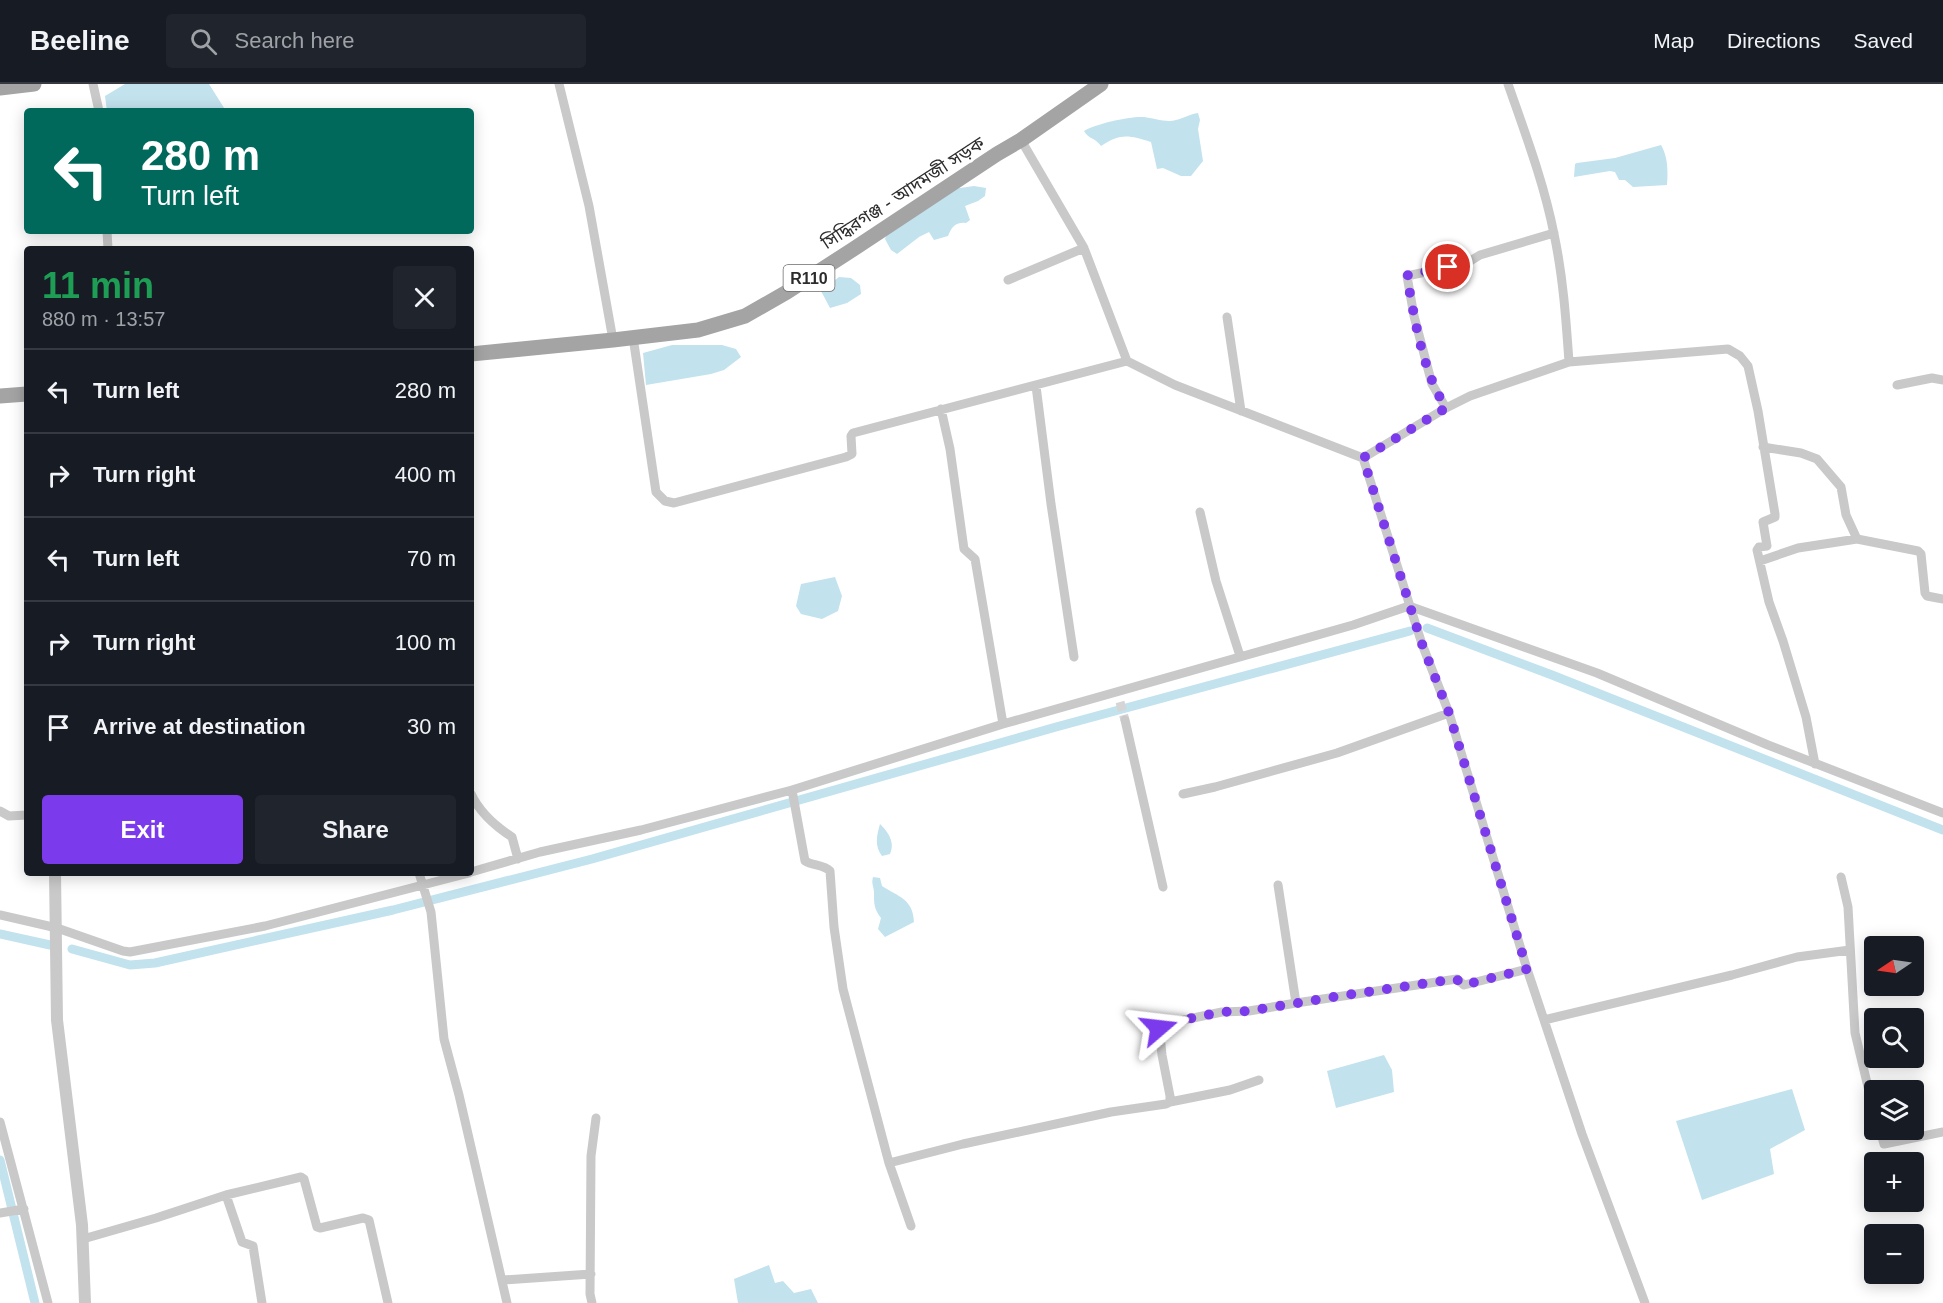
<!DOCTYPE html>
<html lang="en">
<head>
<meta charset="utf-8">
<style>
  body { margin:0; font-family:Arial,"Noto Sans Bengali",sans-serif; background:#20242c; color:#f1f3f6; height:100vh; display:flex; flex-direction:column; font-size:22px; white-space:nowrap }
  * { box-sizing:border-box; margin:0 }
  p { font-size:20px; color:#9ea1a6 }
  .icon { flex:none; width:33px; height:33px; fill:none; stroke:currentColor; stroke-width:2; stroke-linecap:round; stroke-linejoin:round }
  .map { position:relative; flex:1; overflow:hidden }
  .panel { position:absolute; left:24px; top:162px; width:450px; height:630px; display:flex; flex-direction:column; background:#171b24; border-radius:6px; box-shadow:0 3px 15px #0003 }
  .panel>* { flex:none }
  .guide { position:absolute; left:24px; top:24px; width:450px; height:126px; border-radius:6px; box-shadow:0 3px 15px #0003; background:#00695c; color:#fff; overflow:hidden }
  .needle { width:39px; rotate:257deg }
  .fabs { position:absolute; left:1864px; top:852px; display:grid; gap:12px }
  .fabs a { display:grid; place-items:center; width:60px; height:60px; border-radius:6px; background:#171b24; box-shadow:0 3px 15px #0003; font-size:30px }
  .pin { position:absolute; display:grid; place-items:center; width:51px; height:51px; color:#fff; margin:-26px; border:3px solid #fff; border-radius:50%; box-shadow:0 2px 6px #0007 }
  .me { position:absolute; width:66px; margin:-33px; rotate:73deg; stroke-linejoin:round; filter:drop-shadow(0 0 4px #0008) }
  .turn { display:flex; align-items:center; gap:21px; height:126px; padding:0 18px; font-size:27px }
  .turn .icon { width:78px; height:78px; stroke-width:2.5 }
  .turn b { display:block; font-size:42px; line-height:51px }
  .round { display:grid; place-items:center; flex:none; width:63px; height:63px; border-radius:6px; background:#20242c }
  .summary { display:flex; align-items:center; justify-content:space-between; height:102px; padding:0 18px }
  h1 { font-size:36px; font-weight:700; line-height:45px; color:#1e9e55 }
  .primary-button { display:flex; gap:12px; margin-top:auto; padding:12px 18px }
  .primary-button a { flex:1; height:69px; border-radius:6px; background:#7c3aed; color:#fff; font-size:24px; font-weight:700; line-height:69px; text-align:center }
  .primary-button a+a { background:#20242c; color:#f1f3f6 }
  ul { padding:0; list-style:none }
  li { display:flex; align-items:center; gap:18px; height:84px; padding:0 18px; border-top:2px solid #363941 }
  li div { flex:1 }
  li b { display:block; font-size:22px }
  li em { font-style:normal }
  header { display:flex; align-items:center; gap:36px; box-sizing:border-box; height:84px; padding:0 30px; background:#171b24; border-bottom:2px solid #363941 }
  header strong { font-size:28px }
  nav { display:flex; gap:33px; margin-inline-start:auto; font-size:21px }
  .search { width:420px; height:54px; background:#20242c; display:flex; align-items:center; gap:15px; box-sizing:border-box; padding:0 21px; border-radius:6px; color:#9ea1a6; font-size:22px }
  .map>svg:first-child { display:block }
  .water { fill:#c2e2ee }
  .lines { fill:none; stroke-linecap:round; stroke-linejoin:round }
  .canal { stroke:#c2e2ee; stroke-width:9 }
  .minor-tunnel { stroke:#d5d5d5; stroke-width:9; stroke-dasharray:9 4.5; stroke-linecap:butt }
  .minor { stroke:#c9c9c9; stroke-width:9 }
  .tertiary { stroke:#c9c9c9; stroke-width:12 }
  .primary { stroke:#a4a4a4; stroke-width:15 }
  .route { stroke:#7c3aed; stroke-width:10; stroke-dasharray:0 18 }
  .labels { text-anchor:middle; stroke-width:6; stroke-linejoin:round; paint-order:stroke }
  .shield { fill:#fff; stroke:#6b6b6b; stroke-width:1.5 }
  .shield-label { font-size:16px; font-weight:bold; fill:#2c2c2c }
  .street-label { font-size:18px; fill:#2c2c2c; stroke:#fff }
</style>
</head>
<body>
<header>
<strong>Beeline</strong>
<div class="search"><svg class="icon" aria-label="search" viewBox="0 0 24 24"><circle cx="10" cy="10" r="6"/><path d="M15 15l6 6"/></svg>Search here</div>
<nav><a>Map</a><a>Directions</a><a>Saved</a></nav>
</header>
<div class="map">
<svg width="1943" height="1219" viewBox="0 0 1943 1219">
  <rect width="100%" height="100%" fill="#fff"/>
  <path class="water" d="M125,0H209L226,27H107L105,12Z
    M1198,29L1200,36L1198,45L1203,77L1191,92H1181L1163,84L1157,85L1151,58C1129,51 1120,49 1101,62C1096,54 1088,55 1084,47C1095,40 1130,32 1144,33C1153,34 1167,39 1176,36C1184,34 1190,30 1198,29Z
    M1661,61C1668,73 1668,87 1667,101L1633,103L1625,96H1619L1615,88L1610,87L1574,93L1575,80L1577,79L1615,74Z
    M974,102L986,104L985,112L978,117L965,122L970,136L966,139C955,138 952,143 948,152L934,156L929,148L919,153L897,170L891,166L885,155L890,142L953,105Z
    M839,193L851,194L860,201L861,210L847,219L830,224L821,207Z
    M672,261H722L736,265L741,273L724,286L711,290L646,301L643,269Z
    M835,493L842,512L838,527L822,535L801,530L796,522L801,500Z
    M880,740C889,749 895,758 890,770L882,772C874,762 877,751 880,740Z
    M873,793L880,794L882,802C899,813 913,815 914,838L885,853L878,845L881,834C874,825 874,820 874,809C874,802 871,800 873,793Z
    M1384,971L1392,986L1394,1008L1336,1024L1327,987Z
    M1792,1005L1805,1046L1770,1065L1774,1090L1702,1116L1676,1037Z
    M769,1181L775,1199L783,1197L794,1209L811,1205L818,1219H738L734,1195Z"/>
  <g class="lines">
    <path class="canal" d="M1427,544L1552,591L1943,746
      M0,850L50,861
      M72,865L130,881L155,879L393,826L592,775L1056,643L1410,547
      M0,1076L35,1219"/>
    <path class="minor-tunnel" d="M1120,618L1125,636"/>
    <path class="minor" d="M93,0L99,27
      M559,0L589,122L613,256
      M1508,0C1525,49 1544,99 1554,150C1563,192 1566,235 1569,278L1470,312L1446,324L1363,374L1422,560L1449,629L1527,885L1582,1050L1645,1219
      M1021,56L1084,164L1127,277L1175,301L1363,374
      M107,147L108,165
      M1008,196L1084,164
      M1227,233L1241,327
      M633,253L656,408L665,417L674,419L846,373L852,370L851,352L853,349L1127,277
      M1569,278L1728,265L1740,272L1748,282L1758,327L1775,430V433L1763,438L1767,462L1759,463L1757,466L1769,518L1783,557L1806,633L1815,680
      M1897,301L1932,294L1943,296
      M1036,302L1051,420L1074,573
      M1446,324L1432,300L1414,232L1407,192L1467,179L1480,171L1554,149
      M941,325L950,365L964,465L975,475L1003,640
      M1763,363L1801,369L1817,375L1841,403L1846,431L1857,455
      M1200,428L1216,497L1240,572
      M1760,477L1798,464L1857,455L1918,467L1921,470L1925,509L1927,512L1943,515
      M1125,636L1163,803
      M792,706L805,777C813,782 823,780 830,787L834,843L843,905L889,1079L911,1142
      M471,710C480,729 495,742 512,753L518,775
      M1183,710L1215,703L1337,669L1449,629
      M0,727L9,732L27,731
      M471,788L540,768L641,746L792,706L1003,640L1353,541L1409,522L1597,589L1768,661L1943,729
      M419,789L431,828L444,955L459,1011L507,1219
      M1841,793L1848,823L1855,949L1875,1032
      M1278,801L1296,919L1457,895L1464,901L1527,885
      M0,831L57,844L123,867L130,868L265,842L469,789
      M1544,936L1732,891L1797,873L1850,866
      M1170,1018L1230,1006L1259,996
      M0,1038L48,1219
      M1880,1046L1884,1060L1943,1048
      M889,1079L963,1060L1111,1028L1166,1020L1170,1018V1012L1162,971L1159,941L1222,928L1249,927L1296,919
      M226,1111L242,1158L253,1162L262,1219
      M0,1129L24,1125
      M83,1155L156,1134L226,1111L301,1093L304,1095L317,1143L320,1144L363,1134L369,1136L388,1219
      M503,1196L591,1190
      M592,1219L590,1210L591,1072L596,1034"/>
    <path class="tertiary" d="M55,789L57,936L82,1141L85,1219"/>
    <path class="primary" d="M0,4L34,0
      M471,270L613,256L698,246L745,232L787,208L852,166L997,70L1021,56L1101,0
      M0,312L27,310"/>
  </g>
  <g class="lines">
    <path class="route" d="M1159,944V941L1162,940L1222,928L1249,927L1346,911L1456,895L1464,901L1527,885L1449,629L1422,560L1363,374L1446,324C1422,286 1415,236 1407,193L1408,191L1448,183"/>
  </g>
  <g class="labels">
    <rect class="shield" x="783.5" y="181" width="51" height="26" rx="4.5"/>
    <g class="shield-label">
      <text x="809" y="200">R110</text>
    </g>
    <g class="street-label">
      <text transform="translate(903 109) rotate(-33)" y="6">সিদ্ধিরগঞ্জ - আদমজী সড়ক</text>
    </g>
  </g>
</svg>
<div class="fabs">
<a><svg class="needle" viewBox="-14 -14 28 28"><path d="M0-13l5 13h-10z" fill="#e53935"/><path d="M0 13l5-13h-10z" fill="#9ea1a6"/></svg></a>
<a><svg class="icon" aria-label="search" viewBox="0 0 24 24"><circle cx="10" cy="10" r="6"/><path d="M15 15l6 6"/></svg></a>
<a><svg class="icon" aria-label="layers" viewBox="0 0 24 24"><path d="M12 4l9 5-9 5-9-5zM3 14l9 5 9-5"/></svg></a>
<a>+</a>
<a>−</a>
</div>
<div class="pin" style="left:1448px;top:183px;background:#d93025"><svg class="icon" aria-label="arrive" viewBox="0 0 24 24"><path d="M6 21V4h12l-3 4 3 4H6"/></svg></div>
<svg class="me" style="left:1159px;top:944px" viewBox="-20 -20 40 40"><path d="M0-17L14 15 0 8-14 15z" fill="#7c3aed" stroke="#fff" stroke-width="4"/></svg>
<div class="guide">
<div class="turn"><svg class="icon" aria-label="left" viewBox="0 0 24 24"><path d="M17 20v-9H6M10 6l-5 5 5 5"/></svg><div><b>280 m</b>Turn left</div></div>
</div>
<section class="panel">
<div class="summary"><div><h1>11 min</h1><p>880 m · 13:57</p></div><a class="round"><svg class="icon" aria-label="close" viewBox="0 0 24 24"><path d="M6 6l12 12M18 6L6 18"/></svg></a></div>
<ul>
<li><svg class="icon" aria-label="left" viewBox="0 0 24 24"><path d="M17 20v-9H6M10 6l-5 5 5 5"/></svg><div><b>Turn left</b></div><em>280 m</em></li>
<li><svg class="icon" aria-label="right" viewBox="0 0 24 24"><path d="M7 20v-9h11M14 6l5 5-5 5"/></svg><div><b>Turn right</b></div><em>400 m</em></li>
<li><svg class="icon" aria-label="left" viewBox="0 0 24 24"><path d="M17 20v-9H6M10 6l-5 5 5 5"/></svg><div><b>Turn left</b></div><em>70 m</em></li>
<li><svg class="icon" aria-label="right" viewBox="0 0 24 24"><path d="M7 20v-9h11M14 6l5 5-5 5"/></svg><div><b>Turn right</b></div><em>100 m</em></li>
<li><svg class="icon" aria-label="arrive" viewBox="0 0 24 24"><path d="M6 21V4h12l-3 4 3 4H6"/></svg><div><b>Arrive at destination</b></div><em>30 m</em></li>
</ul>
<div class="primary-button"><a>Exit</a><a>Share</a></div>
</section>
</div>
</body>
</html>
